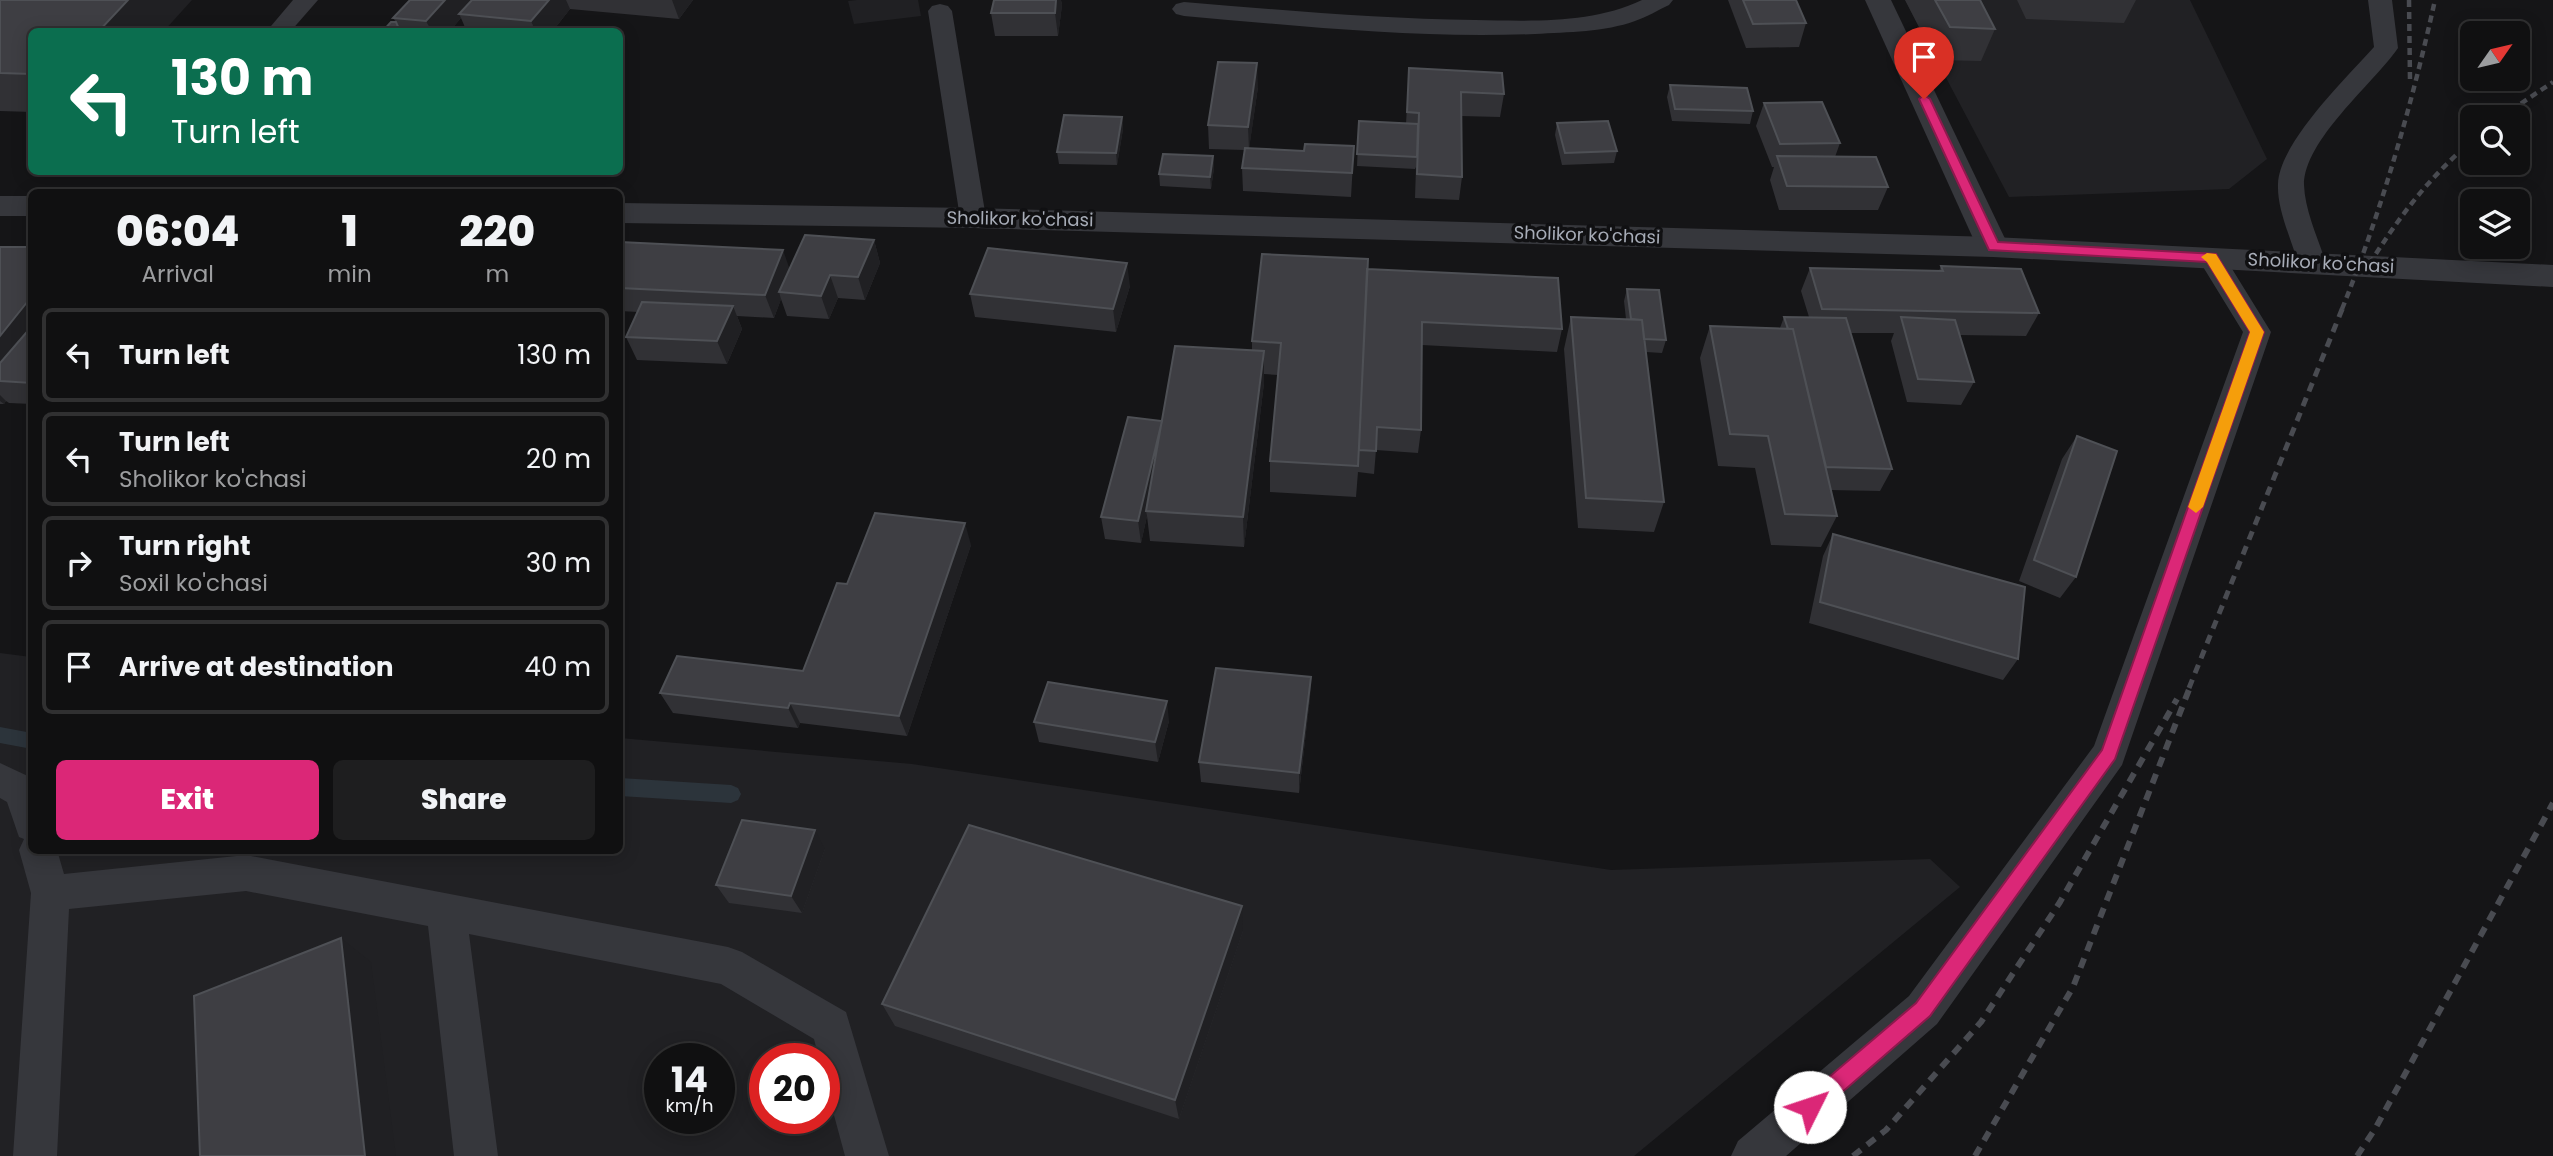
<!DOCTYPE html>
<html lang="en">
<head>
<meta charset="utf-8">
<style>
  body { margin:0; font-family:Poppins,sans-serif; background:#1e1e1f; color:#f1f3f6; height:100vh; display:flex; flex-direction:column; font-size:26px; white-space:nowrap }
  * { box-sizing:border-box; margin:0 }
  p { font-size:23px; color:#9c9d9f }
  .icon { flex:none; width:38px; height:38px; fill:none; stroke:currentColor; stroke-width:2; stroke-linecap:round; stroke-linejoin:round }
  .map { position:relative; flex:1; overflow:hidden }
  .panel { position:absolute; left:28px; top:189px; width:595px; height:665px; display:flex; flex-direction:column; background:#101011; border-radius:10px; box-shadow:0 4px 18px #0003,0 0 0 2px #303031 }
  .panel>* { flex:none }
  .banner { position:absolute; left:28px; top:28px; width:595px; height:147px; border-radius:10px; box-shadow:0 4px 18px #0003,0 0 0 2px #303031; background:#0b6e4f; color:#fff; overflow:hidden }
  .needle { width:46px; rotate:56deg }
  .fabs { position:absolute; left:2460px; top:21px; display:grid; gap:14px }
  .fabs a { display:grid; place-items:center; width:70px; height:70px; border-radius:10px; background:#101011; box-shadow:0 4px 18px #0003,0 0 0 2px #303031; font-size:35px }
  .speed { position:absolute; left:644px; top:1043px; display:flex; gap:14px; font-size:35px; font-weight:700; text-align:center }
  .speed>* { display:grid; place-content:center; width:91px; height:91px; border-radius:50%; background:#101011; box-shadow:0 4px 18px #0003,0 0 0 2px #303031; line-height:1 }
  .speed small { font-size:18px; font-weight:400 }
  .speed .limit { border:10px solid #d22; background:#fff; color:#111 }
  .pin { position:absolute; display:grid; place-items:center; width:60px; height:60px; color:#fff; margin:-72px -30px; border-radius:50% 50% 50% 0; rotate:-45deg; box-shadow:0 0 7px #0007 }
  .pin .icon { rotate:45deg }
  .me { position:absolute; width:77px; margin:-38px; rotate:49deg; stroke-linejoin:round; filter:drop-shadow(0 0 5px #0008) }
  .turn { display:flex; align-items:center; gap:24px; height:147px; padding:0 28px; font-size:32px }
  .turn .icon { width:91px; height:91px; stroke-width:2.5 }
  .turn b { display:block; font-size:49px; line-height:60px }
  .eta { display:flex; justify-content:space-evenly; align-items:center; height:119px; text-align:center }
  .eta b { font-size:42px; font-weight:800; line-height:49px }
  .primary-button { display:flex; gap:14px; margin-top:auto; padding:14px 28px }
  .primary-button a { flex:1; height:80px; border-radius:10px; background:#db2777; color:#fff; font-size:28px; font-weight:800; line-height:80px; text-align:center }
  .primary-button a+a { background:#1e1e1f; color:#f1f3f6 }
  ul { padding:0; list-style:none }
  li { display:flex; align-items:center; gap:21px; height:94px; margin:0 14px 10px; padding:0 14px; border:4px solid #303031; border-radius:10px }
  li div { flex:1 }
  li b { display:block; font-size:26px }
  li em { font-style:normal }
  .map>svg:first-child { display:block }
  .built { fill:#212124; fill-rule:evenodd }
  .lines { fill:none; stroke-linecap:round; stroke-linejoin:round }
  .stream { fill:#2c343b; fill-rule:evenodd }
  .service { fill:#36373c; fill-rule:evenodd }
  .minor { fill:#36373c; fill-rule:evenodd }
  .tertiary { fill:#36373c; fill-rule:evenodd }
  .rail-far2 { stroke:#494b51; stroke-width:4.5; stroke-dasharray:7 5; stroke-linecap:butt }
  .rail-far1 { stroke:#494b51; stroke-width:5; stroke-dasharray:9 7; stroke-linecap:butt }
  .rail { stroke:#494b51; stroke-width:6; stroke-dasharray:10 8; stroke-linecap:butt }
  .wall { fill:#313135 }
  .shaded-wall { fill:#202023 }
  .building { fill:#3e3e43; stroke:#4e5055; stroke-width:2 }
  .route { fill:#db2777; stroke:#8e194d; stroke-width:2 }
  .slow { fill:#f59e0b }
  .labels { text-anchor:middle; stroke-width:7; stroke-linejoin:round; paint-order:stroke }
  .street-label { font-size:18px; fill:#a7acb7; stroke:#101012 }
</style>
</head>
<body>
<div class="map">
<svg width="2553" height="1156" viewBox="0 0 2553 1156">
  <rect width="100%" height="100%" fill="#151517"/>
  <path class="built" d="M1905,0H2190L2267,159L2229,189L2009,197Z
    M0,653L31,657L32,850H620V738L912,764L1611,870L1930,859L1960,887L1634,1156H0ZM660,1059H719V1118H660ZM765,1059H824V1118H765Z"/>
  <g class="lines">
    <path class="stream" d="M0,727L32,733V749L0,743Z
      M620,778L731,785L738,788L741,794L738,800L731,803L620,796Z"/>
    <path class="service" d="M293,0H318L290,32H266Z
      M1642,0H1673L1669,5C1658,10 1647,17 1635,21C1605,32 1568,32 1535,34C1418,39 1300,26 1184,16L1176,14L1172,9L1176,4L1184,2C1281,10 1378,19 1475,20C1530,21 1592,24 1642,0Z
      M2368,0H2392L2398,48C2373,84 2304,140 2304,185C2305,211 2318,238 2326,263L2322,270L2312,272L2302,270L2298,263C2291,238 2277,210 2278,184C2279,143 2347,77 2374,47Z
      M940,4L948,6L952,11L986,218L983,224L973,227L963,224L960,218L928,11L932,6Z
      M2211,248L2221,251L2271,332L2122,765L1937,1024L1786,1156H1731L1738,1141L1909,996L2094,746L2243,332L2197,257L2201,251Z
      M0,763L32,778V850H57L64,874L246,855L728,947L742,952L846,1012L889,1156H845L824,1078V1059H819L814,1039L721,984L469,934L498,1156H454L428,926L246,891L69,909L57,1156H13L31,893L19,850L24,839L19,837L7,802L0,798Z"/>
    <path class="minor" d="M1865,0H1891L2009,247L2004,254L1993,257L1982,254L1977,247Z"/>
    <path class="tertiary" d="M0,196H32V216H0Z
      M620,203L973,208L1993,237L2553,265V287L1993,257L973,228L620,223Z"/>
    <path class="rail-far2" d="M2409,0L2410,80
      M2501,117L2553,82
      M2363,274C2397,220 2424,182 2473,140
      M2342,309C2382,210 2412,104 2435,0"/>
    <path class="rail-far1" d="M2189,688L2343,307"/>
    <path class="rail" d="M1853,1156L1886,1130L1981,1022L2060,902L2177,699
      M1975,1156L2073,987L2190,687
      M2357,1156L2375,1129L2553,803"/>
  </g>
  <path class="wall" d="M0,0L32,32V112L0,111Z
    M410,0H693L679,19L570,9L552,32H467L461,18L449,32H382L396,22L393,18Z
    M994,0H1061L1062,5L1058,36H995L991,13Z
    M1728,0H1796L1806,23L1799,47L1746,48Z
    M1905,0H1980L1995,29L1981,61L1936,60Z
    M2017,0H2136L2124,23L2026,19Z
    M1409,68L1504,94L1500,117L1461,116L1462,177L1459,200L1415,198L1416,167L1415,169L1357,166L1359,121L1406,124Z
    M1670,85L1753,111L1750,124L1672,121L1667,97Z
    M1258,87L1249,148L1304,151L1354,146L1351,197L1243,191L1242,168L1245,150L1209,149L1208,125Z
    M1764,103L1840,143L1835,157L1888,187L1878,210H1779L1770,180L1774,167H1772L1756,126Z
    M1122,117L1123,129L1117,165L1059,164L1057,152Z
    M1557,123L1617,151L1614,163L1562,165L1555,135Z
    M1213,156L1214,168L1211,189L1160,186L1159,174Z
    M874,240L880,263L865,300L838,298L829,319L787,316L781,299L774,318L737,316L742,329L727,364L637,360L626,337L638,312L620,311V242L790,268Z
    M0,247H32V404L9,403L6,401L4,404H0Z
    M1941,266L2039,313L2026,336L1959,335L1974,382L1961,405L1907,402L1891,341L1894,333H1850L1892,469L1880,491L1830,490L1837,516L1821,547L1771,545L1755,468L1718,466L1700,358L1710,326L1780,328L1784,317H1809L1801,291L1810,268L1939,271Z
    M1367,269L1562,329L1557,352L1422,345L1421,430L1418,453L1376,450L1374,474L1358,472L1356,497L1270,492V461L1278,375L1264,374V383L1244,547L1150,541L1147,516L1141,543L1105,539L1101,517L1162,421L1252,350V341Z
    M1130,286L1116,332L975,317L970,294Z
    M1627,289L1666,340L1662,353L1646,352L1664,502L1654,532L1578,528L1564,349L1571,317L1626,319L1624,301Z
    M2077,436L2076,577L2060,598L2019,581L2062,459Z
    M1833,534L2018,659L2003,680L1809,623L1823,556Z
    M971,545L907,736L800,723L798,728L673,713L660,693L803,671L847,584Z
    M1311,677L1310,697L1299,793L1201,782L1199,762Z
    M1169,721L1158,762L1039,742L1034,722Z
    M825,849L802,913L729,903L716,885Z
    M1243,931L1179,1119L895,1026L882,1004Z"/>
  <path class="shaded-wall" d="M128,0H192L163,32H98Z
    M445,0H477L459,14L461,18L449,32H432L426,21Z
    M549,0H566L570,9L552,32H536L531,21Z
    M672,0H693L679,19Z
    M857,0H918L921,16L854,24L848,1Z
    M1056,0H1061L1062,5L1058,36L1055,13Z
    M1257,63L1258,87L1249,150L1248,127Z
    M1122,117L1123,129L1117,165L1116,153Z
    M1213,156L1214,168L1211,189L1210,177Z
    M874,240L880,263L865,300L858,277Z
    M783,250L791,273L779,292L781,299L774,318L765,295Z
    M1127,263L1130,286L1116,332L1113,309Z
    M830,275L838,298L829,319L821,296Z
    M32,296V368L0,381V336Z
    M733,306L742,329L727,364L717,341Z
    M1264,351V383L1244,547L1243,517Z
    M0,395L6,401L4,404L0,401Z
    M1162,421L1146,511L1147,516L1141,543L1138,521Z
    M965,523L971,545L907,736L899,716Z
    M1311,677L1310,697L1299,793V773Z
    M1167,701L1169,721L1158,762L1155,742Z
    M790,703L800,723L798,728L788,708Z
    M815,830L825,849L802,913L791,896Z
    M1242,906L1243,931L1179,1119L1175,1100Z
    M341,938L371,962L396,1156H365Z"/>
  <path class="building" d="M0,0H128L98,32H32V74L0,73Z
    M410,0H445L426,21L393,18Z
    M472,0H549L531,21L459,14Z
    M994,0H1056L1055,13H991Z
    M1743,0H1796L1806,23L1753,24Z
    M1935,0H1980L1995,29L1950,27Z
    M391,22H396L399,29L429,31L382,32Z
    M1218,62L1257,63L1248,127L1208,125Z
    M1409,68L1502,73L1504,94L1461,92L1462,177L1417,174L1419,113L1407,112Z
    M1670,85L1747,88L1753,111L1675,109Z
    M1822,102L1840,143L1780,144L1764,103Z
    M1064,115L1122,117L1116,153L1057,152Z
    M1359,121L1418,124L1417,157L1357,154Z
    M1608,121L1617,151L1565,153L1557,123Z
    M1305,144L1354,146L1352,173L1242,168L1245,148L1304,151Z
    M1163,154L1213,156L1210,177L1159,174Z
    M1777,156L1876,157L1888,187L1787,186Z
    M805,235L874,240L858,277L830,275L821,296L779,292Z
    M620,242L783,250L765,295L620,288Z
    M0,247H32V296L0,336Z
    M988,248L1127,263L1113,309L970,294Z
    M1262,254L1368,259L1358,466L1270,461L1281,343L1252,341Z
    M1941,266L2021,269L2039,313L1822,309L1810,268L1943,271Z
    M1367,269L1558,278L1562,329L1422,322L1421,430L1377,427L1376,451L1359,450Z
    M1627,289L1659,290L1666,340L1644,339L1642,320L1631,319Z
    M642,302L733,306L717,341L626,337Z
    M1571,317L1642,320L1664,502L1586,498Z
    M1784,317L1846,318L1892,469L1826,467L1793,329H1788Z
    M1901,317L1955,320L1974,382L1918,379Z
    M32,326V383L0,381V363Z
    M1710,326L1793,329L1837,516L1785,514L1768,436L1730,434Z
    M1175,346L1264,351L1243,517L1146,511Z
    M1128,417L1162,421L1138,521L1101,517Z
    M2077,436L2117,451L2076,577L2034,560Z
    M875,513L965,523L899,716L790,703L788,708L660,693L677,656L803,671L837,583L847,584Z
    M1833,534L2025,587L2018,659L1820,602Z
    M1216,668L1311,677L1299,773L1199,762Z
    M1048,682L1167,701L1155,742L1034,722Z
    M742,820L815,830L791,896L716,885Z
    M969,825L1242,906L1175,1100L882,1004Z
    M341,938L365,1156H200L194,996Z"/>
  <path class="route" d="M1924,95L1930,99L1998,242L2216,254L2264,332L2115,759L1930,1016L1817,1114L1810,1117L1802,1114L1799,1107L1802,1100L1916,1003L2102,750L2250,332L2207,262L1989,250L1919,99Z"/>
  <path class="slow" d="M2207,253L2216,254L2264,332L2203,507L2196,513L2188,507L2250,332L2207,262L2201,257Z"/>
  <g class="labels">
    <g class="street-label">
      <text transform="translate(1020 219) rotate(1)" y="6">Sholikor ko'chasi</text>
      <text transform="translate(1587 235) rotate(2)" y="6">Sholikor ko'chasi</text>
      <text transform="translate(2321 263) rotate(3)" y="6">Sholikor ko'chasi</text>
    </g>
  </g>
</svg>
<div class="fabs">
<a><svg class="needle" viewBox="-14 -14 28 28"><path d="M0-13l5 13h-10z" fill="#e53935"/><path d="M0 13l5-13h-10z" fill="#9c9d9f"/></svg></a>
<a><svg class="icon" aria-label="search" viewBox="0 0 24 24"><circle cx="10" cy="10" r="6"/><path d="M15 15l6 6"/></svg></a>
<a><svg class="icon" aria-label="layers" viewBox="0 0 24 24"><path d="M12 4l9 5-9 5-9-5zM3 14l9 5 9-5"/></svg></a>
</div>
<div class="speed"><div>14<small>km/h</small></div><div class="limit">20</div></div>
<div class="pin" style="left:1924px;top:99px;background:#d93025"><svg class="icon" aria-label="arrive" viewBox="0 0 24 24"><path d="M6 21V4h12l-3 4 3 4H6"/></svg></div>
<svg class="me" style="left:1810px;top:1107px" viewBox="-20 -20 40 40"><circle r="19" fill="#fff"/><path d="M0-13L10 11 0 6-10 11z" fill="#db2777"/></svg>
<div class="banner">
<div class="turn"><svg class="icon" aria-label="left" viewBox="0 0 24 24"><path d="M17 20v-9H6M10 6l-5 5 5 5"/></svg><div><b>130 m</b>Turn left</div></div>
</div>
<section class="panel">
<div class="eta">
<div><b>06:04</b><p>Arrival</p></div>
<div><b>1</b><p>min</p></div>
<div><b>220</b><p>m</p></div>
</div>
<ul>
<li><svg class="icon" aria-label="left" viewBox="0 0 24 24"><path d="M17 20v-9H6M10 6l-5 5 5 5"/></svg><div><b>Turn left</b></div><em>130 m</em></li>
<li><svg class="icon" aria-label="left" viewBox="0 0 24 24"><path d="M17 20v-9H6M10 6l-5 5 5 5"/></svg><div><b>Turn left</b><p>Sholikor ko'chasi</p></div><em>20 m</em></li>
<li><svg class="icon" aria-label="right" viewBox="0 0 24 24"><path d="M7 20v-9h11M14 6l5 5-5 5"/></svg><div><b>Turn right</b><p>Soxil ko'chasi</p></div><em>30 m</em></li>
<li><svg class="icon" aria-label="arrive" viewBox="0 0 24 24"><path d="M6 21V4h12l-3 4 3 4H6"/></svg><div><b>Arrive at destination</b></div><em>40 m</em></li>
</ul>
<div class="primary-button"><a>Exit</a><a>Share</a></div>
</section>
</div>
</body>
</html>
